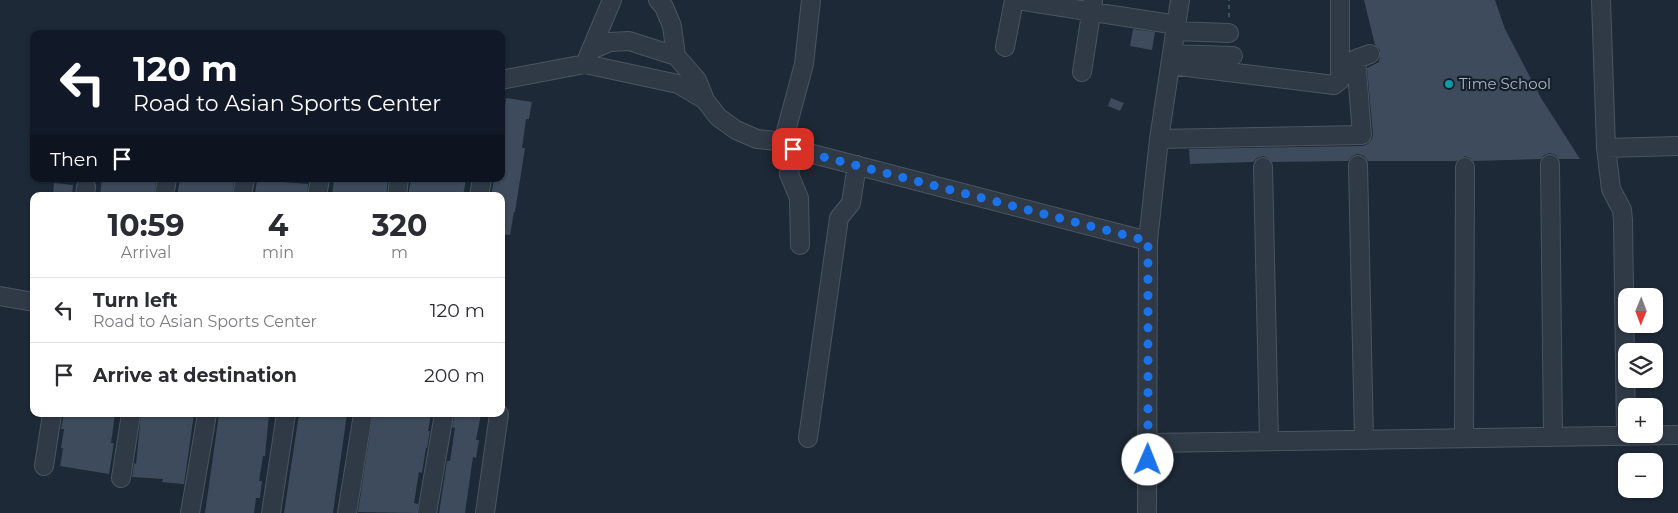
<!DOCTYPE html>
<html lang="en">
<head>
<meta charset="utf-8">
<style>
  body { margin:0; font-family:Montserrat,sans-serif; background:#f7f7f7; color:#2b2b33; height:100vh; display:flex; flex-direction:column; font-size:19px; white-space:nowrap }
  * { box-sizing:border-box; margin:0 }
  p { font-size:16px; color:#7c7c81 }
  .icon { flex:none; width:28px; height:28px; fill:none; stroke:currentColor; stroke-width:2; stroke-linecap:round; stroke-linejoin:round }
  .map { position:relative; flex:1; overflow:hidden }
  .details { position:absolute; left:30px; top:192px; width:475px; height:225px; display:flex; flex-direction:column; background:#fff; border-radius:10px; box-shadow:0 1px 4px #0004 }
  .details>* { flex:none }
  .banner { position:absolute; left:30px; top:30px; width:475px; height:152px; border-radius:10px; box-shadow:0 1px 4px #0004; background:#111827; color:#fff; overflow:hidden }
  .needle { width:32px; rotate:181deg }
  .buttons { position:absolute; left:1618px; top:288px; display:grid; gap:10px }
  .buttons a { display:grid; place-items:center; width:45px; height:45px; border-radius:10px; background:#fff; box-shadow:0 1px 4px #0004; font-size:25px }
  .pin { position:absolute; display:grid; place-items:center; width:42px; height:42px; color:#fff; margin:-21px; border-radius:10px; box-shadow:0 2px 8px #0006 }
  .me { position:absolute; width:55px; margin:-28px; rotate:1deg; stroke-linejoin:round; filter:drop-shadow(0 0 4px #0008) }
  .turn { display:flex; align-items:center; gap:18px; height:105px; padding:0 20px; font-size:22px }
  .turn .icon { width:65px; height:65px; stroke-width:2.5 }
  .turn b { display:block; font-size:35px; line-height:42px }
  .then { display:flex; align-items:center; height:48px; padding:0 20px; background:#0003; gap:10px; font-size:19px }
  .eta { display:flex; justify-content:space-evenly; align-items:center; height:85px; text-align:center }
  .eta b { font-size:30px; font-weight:700; line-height:35px }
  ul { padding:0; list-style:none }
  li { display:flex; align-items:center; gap:15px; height:65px; padding:0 20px; border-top:1px solid #e1e1e2 }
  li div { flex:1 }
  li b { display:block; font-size:19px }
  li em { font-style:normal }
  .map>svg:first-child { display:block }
  .building { fill:#3d4b5c }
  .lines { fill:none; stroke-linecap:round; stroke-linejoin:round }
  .minor-casing { stroke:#4b5562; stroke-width:20 }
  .path { stroke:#3c5355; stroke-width:2; stroke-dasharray:4 4; stroke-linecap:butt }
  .minor { stroke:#303a47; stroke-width:18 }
  .route { stroke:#1a73e8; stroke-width:9; stroke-dasharray:0 16.2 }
  .culture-dot { fill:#0f9aa8; stroke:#161f2b; stroke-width:2 }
  .labels { text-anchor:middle; stroke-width:4.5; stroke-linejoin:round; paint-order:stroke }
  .poi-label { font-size:15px; fill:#aab5c5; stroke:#161f2b; text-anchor:start }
</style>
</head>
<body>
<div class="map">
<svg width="1678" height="513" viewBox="0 0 1678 513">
  <rect width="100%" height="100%" fill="#1d2936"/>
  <path class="building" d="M1364,0H1495L1505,29L1541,98L1580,159H1559L1556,155L1550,153L1544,155L1541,159L1473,161L1470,158L1465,156L1456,161H1368L1364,156L1358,154L1352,156L1348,161L1272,162L1268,158L1263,156L1257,158L1253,162L1190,164L1189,149L1362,146L1368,144L1372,139L1373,134L1367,68L1379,62L1380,55V50L1375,45Z
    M1133,29L1155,32L1152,50L1130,46Z
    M506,98L532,102L529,119H526L522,148H525L515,212H514L510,235L501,234V196H491L494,179H501V120H503Z
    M1111,98L1124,103L1120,111L1108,106Z
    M102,179L156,180L154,196H100Z
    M180,179H234L232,196H177Z
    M334,179H388L386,196H332Z
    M411,179H466L463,196H408Z
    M257,180L308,184L307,196L255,194Z
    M54,183L73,185L72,196H53Z
    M64,414H115L111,443H114L109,474L60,466L63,448H61L64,429H61Z
    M141,414H194L184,484L162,482L163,479L132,477L134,463L136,464Z
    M219,414L247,416H250V414H269L265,456H263L259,481H262L260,498H256L254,513H205Z
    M299,414H347L333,513H284Z
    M373,414H431L428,431H430L427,448H426L422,473L419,472L414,503L418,504L417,513L358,512Z
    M455,414H481L476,440H479L476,458L473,457L465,513H439L447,461H450L455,428L452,427Z"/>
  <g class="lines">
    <defs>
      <path id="minor" d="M612,0L585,64L678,84L705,100L718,117L736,130L757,139L777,141L782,146L1148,241
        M658,0L664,7L672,26L676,56L697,80L705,100
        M1017,0L1177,25
        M1601,0L1606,148L1678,146
        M1176,31L1229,33
        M1005,47L1014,0
        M591,50L610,42L629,41L676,56
        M1173,54L1233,56
        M1171,65L1334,85L1340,80V0
        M1082,72L1093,1
        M501,80L585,64
        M1159,139L1362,135L1356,59L1370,54
        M782,146L804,64L811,0
        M1606,148L1611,189L1622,210L1623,220L1626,436
        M793,149L789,174L799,198L800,245
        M1550,164L1553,436
        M1358,165L1364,439
        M1263,167L1269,441
        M85,196L86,187
        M164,196L167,179
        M242,196L245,179
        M317,196L320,179
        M397,196L399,179
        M479,196L482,179
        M0,296L34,302
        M1464,437L1465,167
        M808,438L838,225L839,218L851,203L857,165
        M1148,443L1678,435
        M44,466L52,414
        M121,478L131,414
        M190,513L207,414
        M271,513L286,414
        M347,513L363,414
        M427,513L444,414
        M485,513L499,414
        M1147,513L1148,241L1159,139L1180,0"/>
    </defs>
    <use href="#minor" class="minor-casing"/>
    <path class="path" d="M1229,17V0"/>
    <use href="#minor" class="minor"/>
  </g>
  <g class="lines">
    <path class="route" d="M793,149L1148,241V460"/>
  </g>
  <circle class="culture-dot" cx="1449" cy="84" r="5"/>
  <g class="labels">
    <g class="poi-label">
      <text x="1459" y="89">Time School</text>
    </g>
  </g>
</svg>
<div class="buttons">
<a><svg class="needle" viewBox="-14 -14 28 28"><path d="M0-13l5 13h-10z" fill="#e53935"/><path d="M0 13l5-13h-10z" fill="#7c7c81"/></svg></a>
<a><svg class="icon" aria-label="layers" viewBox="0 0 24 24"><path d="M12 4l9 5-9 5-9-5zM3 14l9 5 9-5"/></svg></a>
<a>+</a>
<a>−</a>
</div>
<div class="pin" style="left:793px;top:149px;background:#d93025"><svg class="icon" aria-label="arrive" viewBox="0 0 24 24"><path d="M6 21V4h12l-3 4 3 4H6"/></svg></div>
<svg class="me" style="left:1148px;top:460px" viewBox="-20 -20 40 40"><circle r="19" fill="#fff"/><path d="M0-13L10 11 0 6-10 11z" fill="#1a73e8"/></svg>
<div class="banner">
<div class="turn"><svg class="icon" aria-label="left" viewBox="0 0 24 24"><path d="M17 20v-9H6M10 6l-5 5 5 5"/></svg><div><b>120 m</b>Road to Asian Sports Center</div></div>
<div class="then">Then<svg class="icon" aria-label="arrive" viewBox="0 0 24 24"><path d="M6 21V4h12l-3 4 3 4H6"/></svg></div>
</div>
<section class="details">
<div class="eta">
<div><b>10:59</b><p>Arrival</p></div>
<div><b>4</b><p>min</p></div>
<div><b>320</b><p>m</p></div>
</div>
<ul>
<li><svg class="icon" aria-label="left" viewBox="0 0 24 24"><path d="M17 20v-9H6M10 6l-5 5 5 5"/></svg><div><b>Turn left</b><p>Road to Asian Sports Center</p></div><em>120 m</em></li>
<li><svg class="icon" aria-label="arrive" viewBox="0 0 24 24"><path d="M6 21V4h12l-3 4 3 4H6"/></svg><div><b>Arrive at destination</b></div><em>200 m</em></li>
</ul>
</section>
</div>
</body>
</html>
